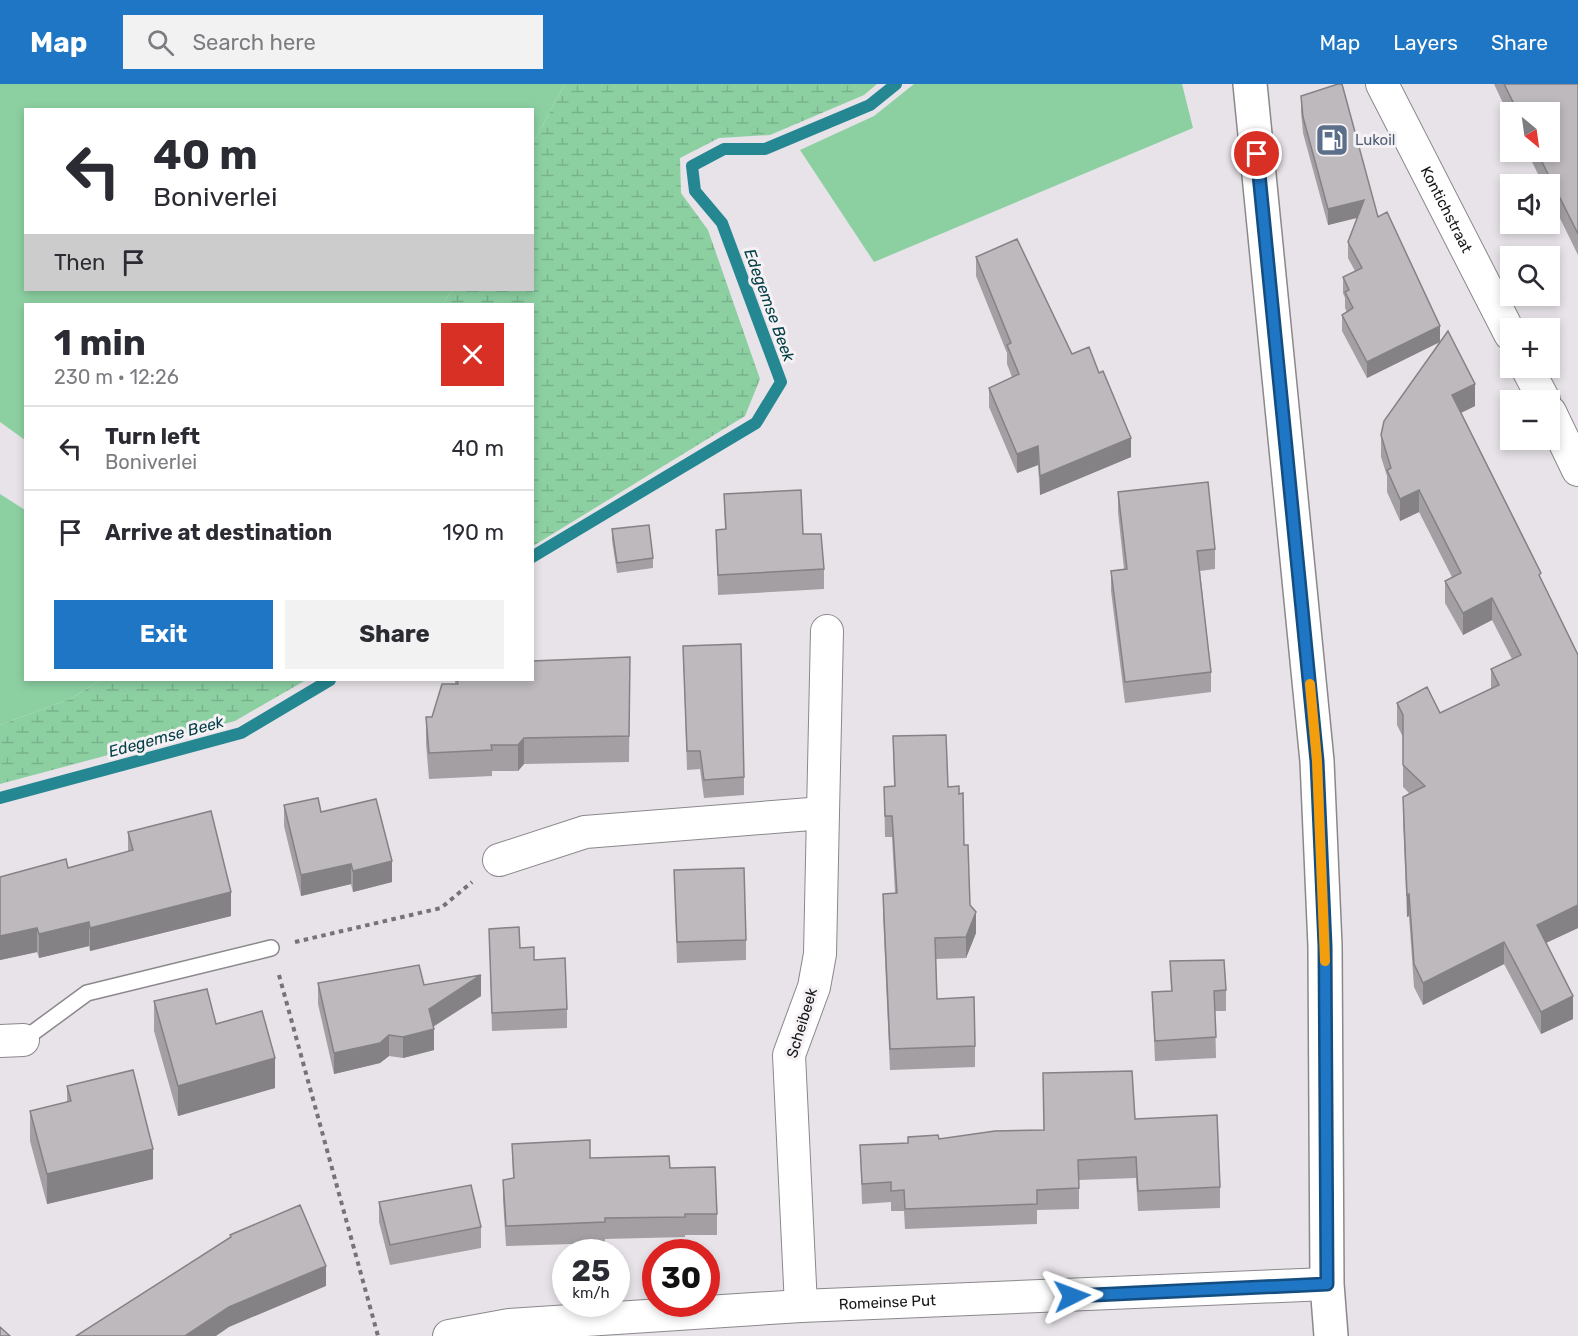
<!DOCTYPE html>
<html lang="en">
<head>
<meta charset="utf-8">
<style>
  body { margin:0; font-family:Rubik,sans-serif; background:#f2f2f3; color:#2b2b33; height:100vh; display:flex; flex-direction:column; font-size:22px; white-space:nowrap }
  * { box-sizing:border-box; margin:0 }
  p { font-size:20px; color:#7c7c81 }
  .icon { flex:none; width:33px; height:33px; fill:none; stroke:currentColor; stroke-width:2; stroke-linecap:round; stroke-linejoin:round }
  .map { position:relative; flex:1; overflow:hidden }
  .drawer { position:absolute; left:24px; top:219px; width:510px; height:378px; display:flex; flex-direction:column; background:#fff; border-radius:0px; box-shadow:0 3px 9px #0003 }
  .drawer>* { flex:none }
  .guide { position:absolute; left:24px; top:24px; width:510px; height:183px; border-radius:0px; box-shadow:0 3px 9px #0003; background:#fff; color:#2b2b33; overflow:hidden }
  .needle { width:39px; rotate:151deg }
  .controls { position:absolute; left:1500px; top:18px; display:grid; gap:12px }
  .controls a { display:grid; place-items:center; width:60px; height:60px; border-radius:0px; background:#fff; box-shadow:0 3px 9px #0003; font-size:30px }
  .speed { position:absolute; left:552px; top:1155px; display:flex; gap:12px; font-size:30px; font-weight:700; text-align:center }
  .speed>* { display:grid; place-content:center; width:78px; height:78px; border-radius:50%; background:#fff; box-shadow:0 3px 9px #0003; line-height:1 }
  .speed small { font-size:15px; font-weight:400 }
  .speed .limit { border:9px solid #d22; background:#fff; color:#111 }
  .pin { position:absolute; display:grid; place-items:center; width:51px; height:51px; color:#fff; margin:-26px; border:3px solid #fff; border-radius:50%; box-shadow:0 2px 6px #0007 }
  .me { position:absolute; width:66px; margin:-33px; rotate:87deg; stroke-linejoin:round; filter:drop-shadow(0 0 4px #0008) }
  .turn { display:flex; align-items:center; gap:21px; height:126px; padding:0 30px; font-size:27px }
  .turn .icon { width:78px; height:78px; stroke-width:2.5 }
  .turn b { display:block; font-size:42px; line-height:51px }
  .then { display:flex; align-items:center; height:57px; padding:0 30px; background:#0003; gap:12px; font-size:22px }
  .round { display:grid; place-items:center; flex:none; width:63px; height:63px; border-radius:0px; background:#f2f2f3 }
  .overview { display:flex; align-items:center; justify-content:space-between; height:102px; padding:0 30px }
  h1 { font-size:36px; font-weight:700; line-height:45px }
  .button { display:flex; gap:12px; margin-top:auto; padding:12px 30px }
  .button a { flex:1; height:69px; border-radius:0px; background:#1f76c4; color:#fff; font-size:24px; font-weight:700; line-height:69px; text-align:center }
  .button a+a { background:#f2f2f3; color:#2b2b33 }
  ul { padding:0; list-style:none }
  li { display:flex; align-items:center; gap:18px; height:84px; padding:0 30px; border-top:2px solid #e1e1e2 }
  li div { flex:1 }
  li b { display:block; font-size:22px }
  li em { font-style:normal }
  header { display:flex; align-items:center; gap:36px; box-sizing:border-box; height:84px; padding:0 30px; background:#1f76c4; color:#fff }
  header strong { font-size:28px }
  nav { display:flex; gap:33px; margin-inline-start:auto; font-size:21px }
  .search { width:420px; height:54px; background:#f2f2f3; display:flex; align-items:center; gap:15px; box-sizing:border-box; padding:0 21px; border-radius:0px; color:#7c7c81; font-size:22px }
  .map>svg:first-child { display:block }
  .grass { fill:#8cd0a2 }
  .wetland { fill:url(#wetland-marsh) }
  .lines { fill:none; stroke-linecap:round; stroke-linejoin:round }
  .stream { stroke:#258791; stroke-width:12 }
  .lane-casing { stroke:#8b888c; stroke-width:18 }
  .street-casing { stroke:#8b888c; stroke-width:34 }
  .secondary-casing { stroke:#8b888c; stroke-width:36 }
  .path { stroke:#757376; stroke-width:4; stroke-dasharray:4.5 4.5; stroke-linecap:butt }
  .lane { stroke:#fff; stroke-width:15 }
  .street { stroke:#fff; stroke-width:32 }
  .secondary { stroke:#fff; stroke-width:33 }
  .wall { fill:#a39fa3 }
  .shaded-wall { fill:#848284 }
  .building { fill:#bdb9bd; stroke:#848284; stroke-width:1.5 }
  .route-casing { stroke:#144d7f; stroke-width:15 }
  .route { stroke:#1f76c4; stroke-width:10 }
  .slow { stroke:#f59e0b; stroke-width:10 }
  .labels { text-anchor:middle; stroke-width:6; stroke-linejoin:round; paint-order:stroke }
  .service-label { font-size:15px; fill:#4e5e75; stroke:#f5f1f5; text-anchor:start }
  .street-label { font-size:15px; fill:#171617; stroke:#f5f1f5 }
  .water-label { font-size:16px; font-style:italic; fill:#034147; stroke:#f5f1f5 }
</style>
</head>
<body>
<header>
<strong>Map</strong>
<div class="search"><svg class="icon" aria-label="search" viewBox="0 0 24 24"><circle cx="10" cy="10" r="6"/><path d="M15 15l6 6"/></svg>Search here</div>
<nav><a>Map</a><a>Layers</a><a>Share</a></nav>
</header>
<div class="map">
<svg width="1578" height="1252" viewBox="0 0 1578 1252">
  <defs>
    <pattern id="wetland-marsh" width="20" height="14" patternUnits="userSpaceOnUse" patternTransform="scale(1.5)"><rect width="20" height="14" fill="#8cd0a2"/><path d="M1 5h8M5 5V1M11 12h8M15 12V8" fill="none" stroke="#78b28b"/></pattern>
  </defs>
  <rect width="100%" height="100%" fill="#e7e3e8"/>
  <path class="grass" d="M0,0H565L533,59L532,26H26V206H452L443,220H26L25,356L0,338Z
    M914,0H1182L1193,44L874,178L800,66L874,32Z
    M0,410L25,426L26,596H101L70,615L0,641Z"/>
  <path class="wetland" d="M565,0H877L864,11L770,51L719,54L680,74L681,109L708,146L760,295L745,332L533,462L532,220H443L452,206H532L533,59Z
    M101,596H306L235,637L0,700V641L70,615Z"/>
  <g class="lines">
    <path class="stream" d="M532,473L756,339L781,298L722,139L695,107L692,82L724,65H765L870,21L896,0
      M0,714L241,649L330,596"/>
    <defs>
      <path id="lane" d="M23,956L87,909L271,864"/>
      <g id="street">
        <path id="s1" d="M1382,0L1510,250"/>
        <path d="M1527,284L1544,316"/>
        <path d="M1550,328L1578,386"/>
        <path d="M823,729L827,547"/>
        <path d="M499,776L585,748L823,729L820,870L814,903L789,971L801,1222"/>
        <path d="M0,957L23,956"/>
        <path id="s2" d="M449,1252L509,1241L801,1222L1327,1200"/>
      </g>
      <path id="secondary" d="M1250,0L1317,677L1325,862L1327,1200L1331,1252"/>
    </defs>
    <use href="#lane" class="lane-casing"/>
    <use href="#street" class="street-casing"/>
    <use href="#secondary" class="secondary-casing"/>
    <path class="path" d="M295,858L441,824L472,798
      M279,891L378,1252"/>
    <use href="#lane" class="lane"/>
    <use href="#street" class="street"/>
    <use href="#secondary" class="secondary"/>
  </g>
  <path class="wall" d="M1494,0H1578V171L1550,114V100H1543L1527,68H1550V28H1510V34Z
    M1301,12L1378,133L1440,257L1475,322L1461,329L1578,571V844L1546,859L1573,935L1541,950L1504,880L1423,921L1414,903L1409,832L1407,833L1403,735V713L1410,710L1403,703V653L1397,641V619L1440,629L1491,605V585L1512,575L1492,536L1463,551L1445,519V497L1452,493L1419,428L1400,437L1387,408V392L1381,373V351L1439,258L1367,294L1342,247V231L1347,228L1345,224V214L1343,209V193L1355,187L1348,174V158L1357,134L1328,141L1303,49L1301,28Z
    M976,173L1072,270L1131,373L1040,411L1038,381L1017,389L989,323V304L1012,293L1007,280V269L976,192Z
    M1118,408L1215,465V485L1200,487L1211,588V608L1125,619L1111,507V487L1124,485L1118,428Z
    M724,410L803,450L824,485V505L718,511L716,446L725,445Z
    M612,445L653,474V484L617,489L612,456Z
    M683,562L744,693V711L704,714L700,685L687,686Z
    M630,573L629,678L524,680L518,687H492V692L429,695L426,659V633H432L455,600V596H532Z
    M893,652L948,703L964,761L970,821L976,849L966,874L936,875L937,915L975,962V983L890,986L883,830V810L895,809L892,753H885L884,703L894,702Z
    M284,721L321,728L392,798L353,808L351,800L301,812L284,742Z
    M128,748L231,832L90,867L89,862L39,874L37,868L0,876V793L68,784L128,768Z
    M674,786L746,856V876L677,879Z
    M489,845L520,864L534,876L567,925V944L492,947Z
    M1170,877L1226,906V927H1215L1216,974L1155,977L1152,908L1171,907Z
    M318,899L424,901L481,912L433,943L434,966L403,974L389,972L380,979L334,990L318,920Z
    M154,917L216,940L275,1004L178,1032L154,947Z
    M1043,989L1135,1035L1220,1103V1124L1138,1127L1136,1094L1079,1096V1125L1037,1126V1140L905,1145L904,1127H891V1118L862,1120L860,1061L908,1059L939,1055L1044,1046Z
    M67,1002L153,1095L47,1120L30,1057V1027L67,1018Z
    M512,1060L590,1074L670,1084L717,1130V1151H685V1153L605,1155V1159L506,1162L503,1116V1096L513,1094Z
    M379,1118L481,1143V1164L390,1181L379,1138Z"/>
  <path class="shaded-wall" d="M1364,116V132L1328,141V125Z
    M1440,242V258L1367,294V278Z
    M1475,300V322L1452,333V311Z
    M1131,354V373L1040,411V392Z
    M1038,362V381L1017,389V370Z
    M1419,406V428L1400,437V415Z
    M1492,514V536L1463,551V529Z
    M524,654V680L518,687V661Z
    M392,777V798L353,808V787Z
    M351,780V800L301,812V791Z
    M231,808V832L90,867V844Z
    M1409,810V832L1407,833V811Z
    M1578,821V844L1537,863V841Z
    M976,828V849L966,874V853Z
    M89,838V862L39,874V850Z
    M37,844V868L0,876V852Z
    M1504,858V880L1423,921V899Z
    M481,891V912L429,945V925Z
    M1573,912V935L1541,950V928Z
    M434,945V966L403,974V953Z
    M389,951V972L380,979L334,990V969Z
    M275,974V1004L178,1032V1002Z
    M153,1065V1095L47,1120V1090Z
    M326,1182V1202L229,1243L216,1252H185L229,1223Z"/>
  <path class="building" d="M1338,0H1342L1378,133L1387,128L1440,242L1367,278L1342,231L1353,224L1345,208L1349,206L1343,193L1362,184L1348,158L1364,116L1328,125L1303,33L1301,12Z
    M1504,0H1578V150L1537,68H1550V28H1518Z
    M1017,155L1072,270L1089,263L1099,289L1103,287L1131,354L1040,392L1038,362L1017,370L989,304L1019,290L1007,261L1011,259L976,173Z
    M1448,247L1475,300L1452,311L1541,489L1539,491L1578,571V821L1537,841L1573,912L1541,928L1504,858L1423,899L1414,880L1409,810L1407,811L1403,713L1425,702L1403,681V631L1397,619L1427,603L1440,629L1499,601L1491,585L1521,571L1492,514L1463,529L1445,497L1461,489L1419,406L1400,415L1387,386L1391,384L1381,351L1384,337Z
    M1208,398L1215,465L1197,467L1211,588L1125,598L1111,487L1127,485L1118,408Z
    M801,406L803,450H821L824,485L718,491L716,446L726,445L724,410Z
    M649,441L653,474L617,479L612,445Z
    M741,560L744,693L704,696L700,667H687L683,562Z
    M630,573L629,652L524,654L518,661H491L492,666L429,669L426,633H432L442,600H458L457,596H532V577Z
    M946,651L948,703L959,702V710L963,709L964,761H968L970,821L976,828L966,853L935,854L937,915L974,913L975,962L890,965L883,810L897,809L892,732H885L884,703L895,702L893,652Z
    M318,714L321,728L376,715L392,777L353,787L351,780L301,791L284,721Z
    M211,727L231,808L90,844L89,838L39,850L37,844L0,852V793L66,775L68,784L133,766L128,748Z
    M744,784L746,856L677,858L674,786Z
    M519,843L520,864L534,863V876L565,874L567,925L492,929L489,845Z
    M1224,876L1226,906L1214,907L1216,953L1155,957L1152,908L1172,907L1170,877Z
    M419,881L424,901L481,891L429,925L434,945L403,953L389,951L380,959L334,969L318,899Z
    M207,905L216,940L262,927L275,974L178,1002L154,917Z
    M133,986L153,1065L47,1090L30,1027L71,1017L67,1002Z
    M1132,987L1135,1035L1217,1031L1220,1103L1138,1107L1136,1073L1078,1076L1079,1104L1037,1106V1120L905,1125L904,1106L891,1107V1098L862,1100L860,1061L908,1059V1053L938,1051L939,1055L995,1047L1044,1046L1043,989Z
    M590,1056V1074L669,1072L670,1084L715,1083L717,1130H685V1133L605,1134V1138L506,1142L503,1096L514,1094L512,1060Z
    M471,1101L481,1143L390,1161L379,1118Z
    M300,1121L326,1182L229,1223L185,1252H76L231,1153L230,1151Z
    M0,1243L10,1252H0Z"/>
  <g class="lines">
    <defs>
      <path id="route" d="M1072,1212L1327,1200L1325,862L1317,677L1257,70"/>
    </defs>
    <use href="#route" class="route-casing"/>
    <use href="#route" class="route"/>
    <path class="slow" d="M1310,600L1317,677L1325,877"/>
  </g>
  <defs>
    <symbol id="fuel-square" viewBox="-11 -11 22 22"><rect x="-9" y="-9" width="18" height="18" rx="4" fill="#5c6f8a" stroke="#f5f1f5"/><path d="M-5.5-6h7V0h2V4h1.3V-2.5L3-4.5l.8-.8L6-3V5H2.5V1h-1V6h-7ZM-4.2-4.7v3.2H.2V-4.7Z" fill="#fff"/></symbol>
  </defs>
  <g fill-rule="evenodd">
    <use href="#fuel-square" x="1313" y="37" width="38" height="38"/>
  </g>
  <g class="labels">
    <g class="service-label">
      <text x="1355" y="61">Lukoil</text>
    </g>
    <g class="street-label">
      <text dy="5" stroke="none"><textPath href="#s1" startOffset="141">Kontichstraat</textPath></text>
      <text transform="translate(802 939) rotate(-73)" y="5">Scheibeek</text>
      <text dy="5" stroke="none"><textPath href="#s2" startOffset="440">Romeinse Put</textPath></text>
    </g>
    <g class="water-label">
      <text transform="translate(770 221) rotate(70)" y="6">Edegemse Beek</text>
      <text transform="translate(166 652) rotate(-15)" y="6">Edegemse Beek</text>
    </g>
  </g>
</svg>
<div class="controls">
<a><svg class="needle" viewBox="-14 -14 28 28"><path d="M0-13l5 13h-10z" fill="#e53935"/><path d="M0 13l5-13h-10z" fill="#7c7c81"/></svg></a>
<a><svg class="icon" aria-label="sound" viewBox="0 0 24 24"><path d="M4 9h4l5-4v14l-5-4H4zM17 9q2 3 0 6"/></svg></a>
<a><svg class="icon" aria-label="search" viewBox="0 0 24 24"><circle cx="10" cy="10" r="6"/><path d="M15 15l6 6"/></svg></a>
<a>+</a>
<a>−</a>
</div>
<div class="speed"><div>25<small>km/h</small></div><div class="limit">30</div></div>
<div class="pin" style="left:1257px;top:70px;background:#d93025"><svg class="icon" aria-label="arrive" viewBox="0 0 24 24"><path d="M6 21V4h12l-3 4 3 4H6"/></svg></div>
<svg class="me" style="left:1072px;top:1212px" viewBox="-20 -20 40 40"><path d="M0-17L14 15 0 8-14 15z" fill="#1f76c4" stroke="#fff" stroke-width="4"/></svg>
<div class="guide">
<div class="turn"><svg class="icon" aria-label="left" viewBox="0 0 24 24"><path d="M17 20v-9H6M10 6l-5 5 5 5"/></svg><div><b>40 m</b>Boniverlei</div></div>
<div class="then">Then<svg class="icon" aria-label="arrive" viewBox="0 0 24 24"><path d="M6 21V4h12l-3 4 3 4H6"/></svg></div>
</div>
<section class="drawer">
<div class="overview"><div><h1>1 min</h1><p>230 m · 12:26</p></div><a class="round" style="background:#d93025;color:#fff"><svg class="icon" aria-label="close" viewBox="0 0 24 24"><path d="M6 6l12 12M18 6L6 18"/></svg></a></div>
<ul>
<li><svg class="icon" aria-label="left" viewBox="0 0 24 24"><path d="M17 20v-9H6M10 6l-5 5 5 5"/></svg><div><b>Turn left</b><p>Boniverlei</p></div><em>40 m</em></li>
<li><svg class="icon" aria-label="arrive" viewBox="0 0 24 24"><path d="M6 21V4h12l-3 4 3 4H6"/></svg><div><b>Arrive at destination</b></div><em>190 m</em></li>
</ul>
<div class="button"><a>Exit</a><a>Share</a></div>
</section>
</div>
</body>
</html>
